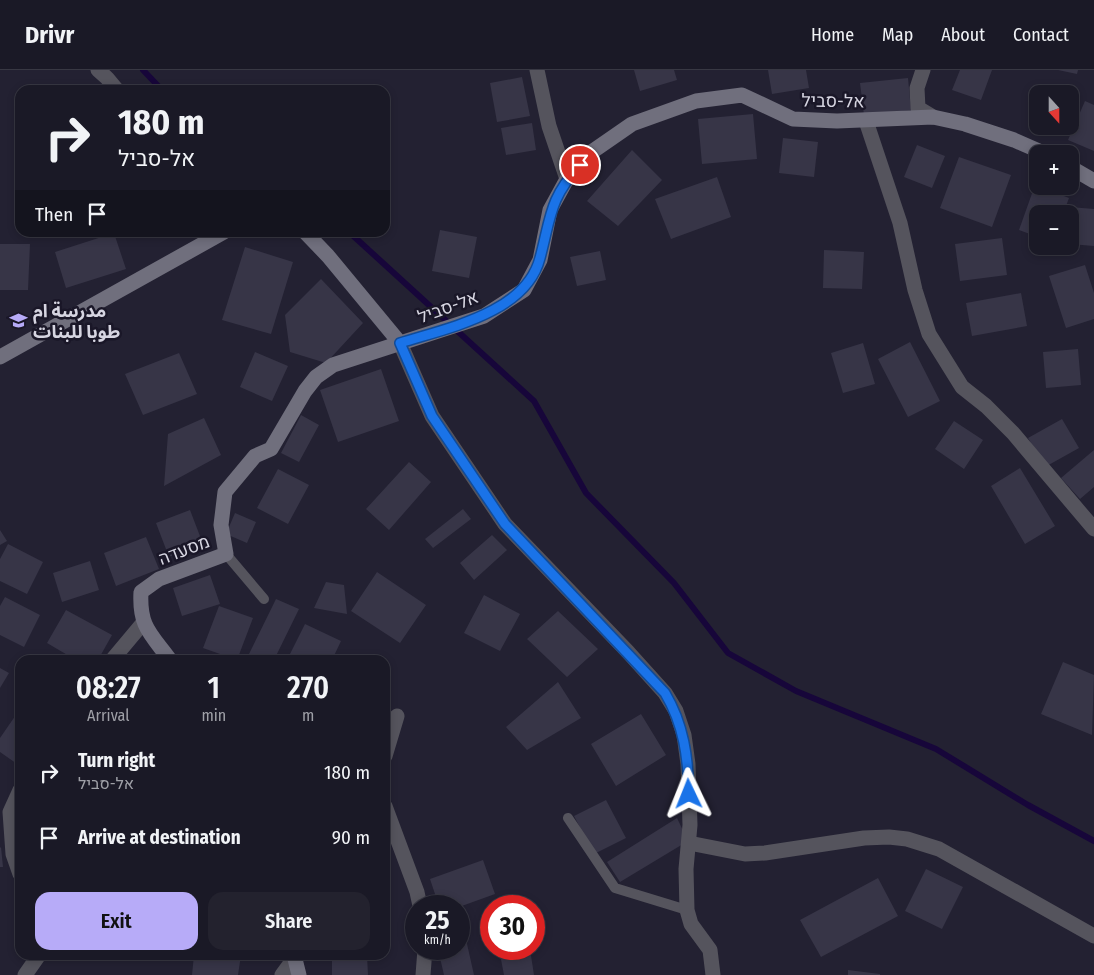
<!DOCTYPE html>
<html lang="en">
<head>
<meta charset="utf-8">
<style>
  body { margin:0; font-family:"Fira Sans Condensed","Noto Sans Arabic",Heebo,sans-serif; background:#23222e; color:#f1f3f6; height:100vh; display:flex; flex-direction:column; font-size:19px; white-space:nowrap }
  * { box-sizing:border-box; margin:0 }
  p { font-size:16px; color:#9fa0a7 }
  .icon { flex:none; width:28px; height:28px; fill:none; stroke:currentColor; stroke-width:2; stroke-linecap:round; stroke-linejoin:round }
  .map { position:relative; flex:1; overflow:hidden }
  .sheet { position:absolute; left:15px; top:585px; width:375px; height:305px; display:flex; flex-direction:column; background:#1a1926; border-radius:15px; box-shadow:0 2px 8px #0003,0 0 0 1px #383843 }
  .sheet>* { flex:none }
  .top-card { position:absolute; left:15px; top:15px; width:375px; height:152px; border-radius:15px; box-shadow:0 2px 8px #0003,0 0 0 1px #383843; background:#1a1926; color:#f1f3f6; overflow:hidden }
  .needle { width:32px; rotate:159deg }
  .buttons { position:absolute; left:1029px; top:15px; display:grid; gap:10px }
  .buttons a { display:grid; place-items:center; width:50px; height:50px; border-radius:10px; background:#1a1926; box-shadow:0 2px 8px #0003,0 0 0 1px #383843; font-size:25px }
  .speed { position:absolute; left:405px; top:825px; display:flex; gap:10px; font-size:25px; font-weight:700; text-align:center }
  .speed>* { display:grid; place-content:center; width:65px; height:65px; border-radius:50%; background:#1a1926; box-shadow:0 2px 8px #0003,0 0 0 1px #383843; line-height:1 }
  .speed small { font-size:12px; font-weight:400 }
  .speed .limit { border:8px solid #d22; background:#fff; color:#111 }
  .pin { position:absolute; display:grid; place-items:center; width:42px; height:42px; color:#fff; margin:-21px; border:2px solid #fff; border-radius:50%; box-shadow:0 1px 5px #0007 }
  .me { position:absolute; width:55px; margin:-28px; rotate:358deg; stroke-linejoin:round; filter:drop-shadow(0 0 4px #0008) }
  .turn { display:flex; align-items:center; gap:18px; height:105px; padding:0 20px; font-size:22px }
  .turn .icon { width:65px; height:65px; stroke-width:2.5 }
  .turn b { display:block; font-size:35px; line-height:42px }
  .then { display:flex; align-items:center; height:48px; padding:0 20px; background:#0003; gap:10px; font-size:19px }
  .eta { display:flex; justify-content:space-evenly; align-items:center; height:85px; text-align:center }
  .eta b { font-size:30px; font-weight:600; line-height:35px }
  .primary-button { display:flex; gap:10px; margin-top:auto; padding:10px 20px }
  .primary-button a { flex:1; height:58px; border-radius:15px; background:#b7abf8; color:#111; font-size:20px; font-weight:600; line-height:58px; text-align:center }
  .primary-button a+a { background:#23222e; color:#f1f3f6 }
  ul { padding:0; list-style:none }
  li { display:flex; align-items:center; gap:15px; height:65px; padding:0 20px }
  li div { flex:1 }
  li b { display:block; font-size:19px }
  li em { font-style:normal }
  header { display:flex; align-items:center; gap:30px; box-sizing:border-box; height:70px; padding:0 25px; background:#1a1926; border-bottom:1px solid #383843 }
  header strong { font-size:24px }
  nav { display:flex; gap:28px; margin-inline-start:auto; font-size:18px }
  .map>svg:first-child { display:block }
  .lines { fill:none; stroke-linecap:round; stroke-linejoin:round }
  .stream { stroke:#17063a; stroke-width:6 }
  .building { fill:#373547 }
  .lane { stroke:#55545d; stroke-width:10 }
  .street { stroke:#55545d; stroke-width:15 }
  .secondary { stroke:#706f7d; stroke-width:15 }
  .route-casing { stroke:#114b97; stroke-width:12 }
  .route { stroke:#1a73e8; stroke-width:9 }
  .labels { text-anchor:middle; stroke-width:5; stroke-linejoin:round; paint-order:stroke }
  .street-label { font-size:18px; fill:#d6d5e1; stroke:#1a1728 }
  .poi-label { font-size:18px; font-weight:bold; fill:#d6d5e1; stroke:#1a1728; text-anchor:start }
</style>
</head>
<body>
<header>
<strong>Drivr</strong>
<nav><a>Home</a><a>Map</a><a>About</a><a>Contact</a></nav>
</header>
<div class="map">
<svg width="1094" height="905" viewBox="0 0 1094 905">
  <rect width="100%" height="100%" fill="#232132"/>
  <g class="lines">
    <path class="stream" d="M143,0L162,20
      M349,162L534,331L586,423L674,513L728,583L796,621L936,679L1028,735L1094,771"/>
  </g>
  <path class="building" d="M634,0H674L677,10L640,21Z
    M768,0H806L809,18L772,24Z
    M960,0H992L981,30L952,20Z
    M1058,0H1078L1077,4Z
    M522,7L530,46L497,52L490,13Z
    M908,8L911,40L864,45L860,13Z
    M1085,31L1094,35V81L1068,70Z
    M753,44L757,89L702,94L698,49Z
    M532,53L536,80L506,85L501,58Z
    M783,68L818,72L814,107L779,103Z
    M917,75L945,86L932,118L904,107Z
    M632,80L662,110L618,156L587,131Z
    M959,87L1011,105L992,157L940,138Z
    M717,107L731,147L671,169L655,129Z
    M1035,115L1069,128L1063,144H1038V167L1019,160Z
    M1070,137L1094,139V176L1070,174Z
    M440,160L477,167L469,208L432,201Z
    M114,163L126,199L66,218L55,182Z
    M1002,168L1007,205L960,211L955,174Z
    M0,174H30L28,220H0Z
    M245,177L293,192L271,264L222,250Z
    M824,180L864,182L862,219L823,218Z
    M600,181L606,210L577,216L570,187Z
    M1085,195L1094,223V249L1066,258L1049,206Z
    M321,209L363,253L326,293L290,282L285,245Z
    M1021,223L1027,256L972,266L966,233Z
    M910,272L940,331L908,347L878,289Z
    M863,273L875,314L843,323L831,283Z
    M1078,279L1081,315L1046,318L1043,282Z
    M255,282L288,296L272,331L240,317Z
    M179,283L197,324L143,345L125,304Z
    M381,299L399,351L338,372L320,320Z
    M301,345L319,355L299,392L281,383Z
    M204,348L221,385L164,416L168,364Z
    M1062,349L1079,378L1045,397L1028,368Z
    M954,351L983,370L964,399L935,379Z
    M1094,380V417L1080,429L1061,408Z
    M409,392L431,412L389,460L366,439Z
    M1020,398L1055,456L1025,474L991,416Z
    M278,399L309,415L288,454L257,438Z
    M463,439L471,449L433,478L425,469Z
    M190,440L203,474L169,487L156,453Z
    M235,443L256,452L247,473L226,464Z
    M0,460L7,471L0,475Z
    M492,465L507,480L474,510L460,493Z
    M146,467L159,499L116,516L104,483Z
    M8,474L43,492L27,524L0,511V489Z
    M90,491L99,520L62,532L53,503Z
    M377,502L426,535L400,573L351,541Z
    M210,505L220,534L182,546L173,518Z
    M326,512L344,515L347,544L314,538Z
    M484,525L520,544L500,581L464,563Z
    M5,527L40,545L24,577L0,565V536Z
    M276,529L299,539L274,590H260L249,584Z
    M219,536L253,548L237,590L203,578Z
    M66,540L112,565L98,590H76L47,573Z
    M558,541L598,579L567,607L527,569Z
    M305,554L341,571L332,590H287Z
    M1063,592L1094,605L1092,665L1041,644Z
    M0,598L9,603L0,618Z
    M558,612L581,648L527,680L506,657Z
    M20,639V696L0,682V668Z
    M641,644L666,685L616,716L591,674Z
    M606,730L626,768L594,784L574,746Z
    M677,748L688,771L620,812L607,792Z
    M1,777L3,797H0V778Z
    M483,790L495,824L459,837L439,836L430,809Z
    M926,799L963,817L942,859L905,841Z
    M878,808L898,846L821,887L800,850Z
    M465,865L474,905H444L438,879H459V867Z
    M499,879H530L534,905H504Z
    M194,885H241L238,905H192Z
    M332,885H367L368,905H332Z
    M848,900L880,904V905H848Z"/>
  <g class="lines">
    <path class="lane" d="M226,484L264,529
      M568,748L615,818L687,840"/>
    <path class="street" d="M98,0L107,8L117,20
      M537,0L549,56L567,109
      M923,0L917,18L918,38L933,47
      M866,51L900,153L915,220L929,264L962,317L986,336L1013,363L1094,459
      M400,273L432,346L505,454L628,582L665,623L676,641L684,665L688,694L690,755L686,799L687,840L691,854L710,880L713,905
      M112,590L143,553
      M385,686L397,646
      M385,736L417,822L420,836
      M689,773L745,784L765,783L864,768L889,767L907,769L939,779L1094,866
      M20,804L13,784L10,742L20,720
      M25,905L39,885
      M282,905L293,890
      M423,905L425,879"/>
    <path class="secondary" d="M1070,97L1094,111
      M305,162L328,186L400,273
      M0,287L224,162
      M170,590C151,564 139,557 141,522L159,509L226,484L221,455L225,422L255,386L271,379L305,321L316,307L333,295L484,246L524,220L540,190L550,140L567,109L593,81L632,54L696,31L742,25L793,49L837,51L933,47L965,54L1014,70L1046,84
      M294,885L299,905"/>
  </g>
  <g class="lines">
    <defs>
      <path id="route" d="M580,95C549,129 551,147 540,188C526,243 447,258 400,273L432,346L505,454L665,623C684,655 688,687 689,724"/>
    </defs>
    <use href="#route" class="route-casing"/>
    <use href="#route" class="route"/>
  </g>
  <defs>
    <symbol id="school-bare" viewBox="-9 -9 18 18"><path d="M0-5L7-2L0 1L-7-2ZM-4 1L0 2.5L4 1V4Q0 6-4 4Z" fill="#b7abf8" stroke="#1a1728" stroke-width="2.5" paint-order="stroke"/></symbol>
  </defs>
  <g fill-rule="evenodd">
    <use href="#school-bare" x="6" y="238" width="25" height="25"/>
  </g>
  <g class="labels">
    <g class="street-label">
      <text transform="translate(833 31) rotate(1)" y="6">אל-סביל</text>
      <text transform="translate(448 237) rotate(-20)" y="6">אל-סביל</text>
      <text transform="translate(184 480) rotate(-21)" y="6">מסעדה</text>
    </g>
    <g class="poi-label">
      <text x="33" y="247">مدرسة ام<tspan x="33" dy="21">طوبا للبنات</tspan></text>
    </g>
  </g>
</svg>
<div class="buttons">
<a><svg class="needle" viewBox="-14 -14 28 28"><path d="M0-13l5 13h-10z" fill="#e53935"/><path d="M0 13l5-13h-10z" fill="#9fa0a7"/></svg></a>
<a>+</a>
<a>−</a>
</div>
<div class="speed"><div>25<small>km/h</small></div><div class="limit">30</div></div>
<div class="pin" style="left:580px;top:95px;background:#d93025"><svg class="icon" aria-label="arrive" viewBox="0 0 24 24"><path d="M6 21V4h12l-3 4 3 4H6"/></svg></div>
<svg class="me" style="left:689px;top:724px" viewBox="-20 -20 40 40"><path d="M0-17L14 15 0 8-14 15z" fill="#1a73e8" stroke="#fff" stroke-width="4"/></svg>
<div class="top-card">
<div class="turn"><svg class="icon" aria-label="right" viewBox="0 0 24 24"><path d="M7 20v-9h11M14 6l5 5-5 5"/></svg><div><b>180 m</b>אל-סביל</div></div>
<div class="then">Then<svg class="icon" aria-label="arrive" viewBox="0 0 24 24"><path d="M6 21V4h12l-3 4 3 4H6"/></svg></div>
</div>
<section class="sheet">
<div class="eta">
<div><b>08:27</b><p>Arrival</p></div>
<div><b>1</b><p>min</p></div>
<div><b>270</b><p>m</p></div>
</div>
<ul>
<li><svg class="icon" aria-label="right" viewBox="0 0 24 24"><path d="M7 20v-9h11M14 6l5 5-5 5"/></svg><div><b>Turn right</b><p>אל-סביל</p></div><em>180 m</em></li>
<li><svg class="icon" aria-label="arrive" viewBox="0 0 24 24"><path d="M6 21V4h12l-3 4 3 4H6"/></svg><div><b>Arrive at destination</b></div><em>90 m</em></li>
</ul>
<div class="primary-button"><a>Exit</a><a>Share</a></div>
</section>
</div>
</body>
</html>
